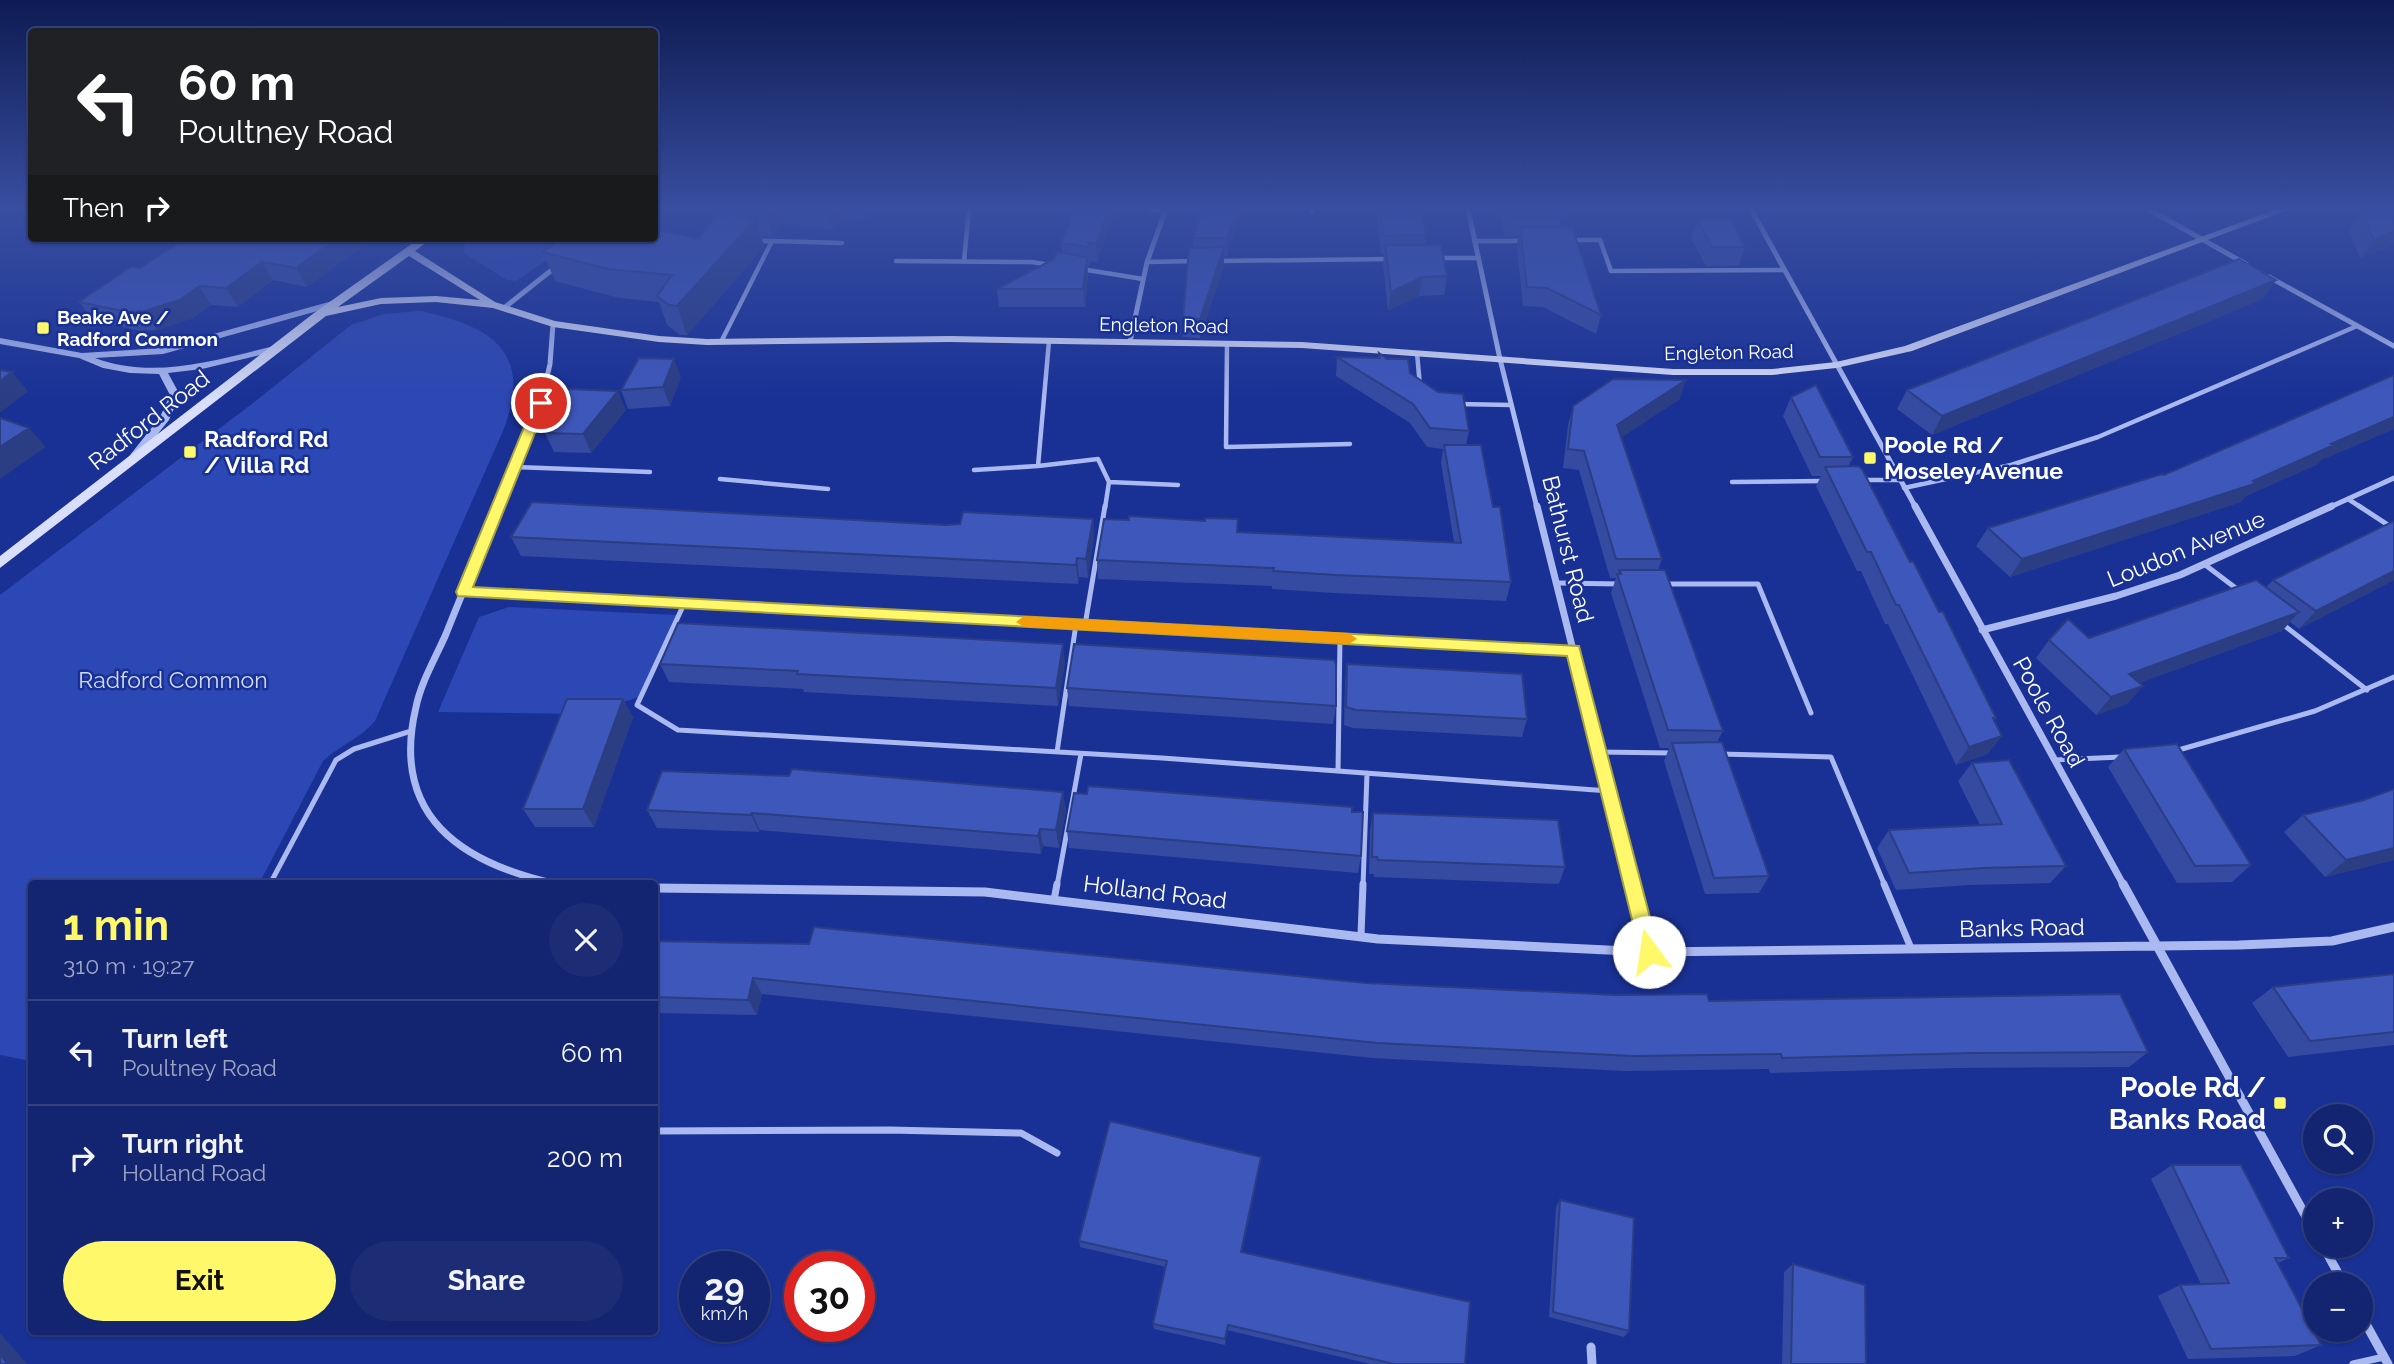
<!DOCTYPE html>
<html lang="en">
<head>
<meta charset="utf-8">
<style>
  body { margin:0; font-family:Raleway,sans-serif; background:#1c2d75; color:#f1f3f6; height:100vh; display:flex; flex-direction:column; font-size:26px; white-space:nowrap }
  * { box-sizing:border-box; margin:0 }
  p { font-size:23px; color:#9da5c3 }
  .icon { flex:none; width:38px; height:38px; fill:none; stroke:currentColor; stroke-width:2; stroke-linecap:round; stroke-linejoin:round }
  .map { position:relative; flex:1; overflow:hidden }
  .side { position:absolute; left:28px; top:880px; width:630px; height:455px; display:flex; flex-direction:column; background:#132570; border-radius:7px; box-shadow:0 2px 5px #0004,0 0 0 2px #324283 }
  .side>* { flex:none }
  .guide { position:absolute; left:28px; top:28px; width:630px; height:214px; border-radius:7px; box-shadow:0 2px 5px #0004,0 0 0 2px #324283; background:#202124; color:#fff; overflow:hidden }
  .fabs { position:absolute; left:2303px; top:1104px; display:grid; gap:14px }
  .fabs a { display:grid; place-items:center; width:70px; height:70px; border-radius:50%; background:#132570; box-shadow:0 2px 5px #0004,0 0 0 2px #324283; font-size:35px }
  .speed { position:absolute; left:679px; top:1251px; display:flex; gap:14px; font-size:35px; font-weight:700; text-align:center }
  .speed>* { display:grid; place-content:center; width:91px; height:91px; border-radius:50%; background:#132570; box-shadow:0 2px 5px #0004,0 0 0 2px #324283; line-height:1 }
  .speed small { font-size:18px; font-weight:400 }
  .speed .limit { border:10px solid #d22; background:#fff; color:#111 }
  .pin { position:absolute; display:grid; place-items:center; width:60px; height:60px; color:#fff; margin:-30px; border:4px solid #fff; border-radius:50%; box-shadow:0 2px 7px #0007 }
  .me { position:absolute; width:77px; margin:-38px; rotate:346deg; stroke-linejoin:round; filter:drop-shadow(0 0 5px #0008) }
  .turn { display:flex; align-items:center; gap:24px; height:147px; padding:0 35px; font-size:32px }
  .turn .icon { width:91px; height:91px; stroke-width:2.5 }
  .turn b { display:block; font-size:49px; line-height:60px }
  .then { display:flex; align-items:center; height:66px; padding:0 35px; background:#0003; gap:14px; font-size:26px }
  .round { display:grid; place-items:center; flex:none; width:74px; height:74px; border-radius:37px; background:#1c2d75 }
  .headline { display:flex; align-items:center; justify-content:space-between; height:119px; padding:0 35px }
  h1 { font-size:42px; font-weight:700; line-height:52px; color:#fff86a }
  .action { display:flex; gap:14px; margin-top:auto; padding:14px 35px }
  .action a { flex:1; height:80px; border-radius:42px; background:#fff86a; color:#111; font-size:28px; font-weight:700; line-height:80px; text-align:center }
  .action a+a { background:#1c2d75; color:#f1f3f6 }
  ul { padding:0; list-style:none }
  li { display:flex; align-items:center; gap:21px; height:105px; padding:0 35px; border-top:2px solid #324283 }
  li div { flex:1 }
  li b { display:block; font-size:26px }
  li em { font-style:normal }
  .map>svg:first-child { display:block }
  .green { fill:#2c48b4 }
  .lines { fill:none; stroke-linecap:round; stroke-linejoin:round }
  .service-far2 { stroke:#aab9f0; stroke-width:4.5 }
  .service-far1 { stroke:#aab9f0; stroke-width:5 }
  .service { stroke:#aab9f0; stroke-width:7 }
  .minor-far2 { stroke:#aab9f0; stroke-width:5 }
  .minor-far1 { stroke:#aab9f0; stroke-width:7 }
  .minor { stroke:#aab9f0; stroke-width:9 }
  .tertiary { fill:#aab9f0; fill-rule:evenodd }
  .secondary { fill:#d9dffb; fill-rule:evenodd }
  .wall { fill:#344ba1 }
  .shaded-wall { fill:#2b3d83 }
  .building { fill:#3d57bb; stroke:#2b3d83; stroke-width:2 }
  .route { fill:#fff86a; stroke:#a6a145; stroke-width:2 }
  .slow { fill:#f59e0b }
  .poi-dot { fill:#fff86a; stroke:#193195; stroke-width:2.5 }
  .labels { text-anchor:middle; stroke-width:5; stroke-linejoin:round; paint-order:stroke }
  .far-poi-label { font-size:19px; font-weight:bold; fill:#fff; stroke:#193195; text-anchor:start }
  .far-street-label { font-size:19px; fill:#fff; stroke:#193195 }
  .street-label { font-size:23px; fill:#fff; stroke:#193195 }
  .poi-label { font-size:23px; font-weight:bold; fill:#fff; stroke:#193195; text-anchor:start }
  .park-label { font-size:23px; fill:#d1dafb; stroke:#193195 }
  .near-poi-label { font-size:28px; font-weight:bold; fill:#fff; stroke:#193195; text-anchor:end }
</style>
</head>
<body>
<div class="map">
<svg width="2394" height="1364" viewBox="0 0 2394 1364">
  <rect width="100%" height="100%" fill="#193195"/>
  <path class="green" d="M471,238H579L516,281L507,280L464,253L465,242Z
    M420,311C492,326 534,352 503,431L375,721C361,738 340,745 323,761L259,884H32L31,1061L0,1055V595L253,403L351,325L384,314Z
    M509,607L677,615L639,697L586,714L438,712L479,617Z"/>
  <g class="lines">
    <path class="service-far2" d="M1149,209L1165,211
      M1312,212L1313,209
      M1570,240H1600L1611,271L1784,270
      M772,241L842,243
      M1474,241H1522
      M1436,258H1478
      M896,261L1032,262L1050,265
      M964,261L969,209
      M1219,261L1388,259
      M1147,262L1195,261
      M1081,269L1143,279
      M721,342L772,241H756
      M1227,344L1226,447L1350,444
      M1417,353L1420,386
      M1458,404L1511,405
      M1038,466L1098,459L1109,482L1105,508
      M515,467L650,472
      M974,470L1038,466L1049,341
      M720,479L828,489
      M1861,480H1899
      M1109,482L1178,485
      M1732,482L1823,481
      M1904,488L2011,465L2098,437L2357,326
      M2348,499L2362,508"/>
    <path class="service-far1" d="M2359,506L2394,529
      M2204,564L2237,589
      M1557,583L1620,584
      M1665,584H1758L1811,713
      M684,604L637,705L678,730L1162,758L1609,791
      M2281,623L2367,690
      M1085,625L1105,506
      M2175,751L2315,711L2394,677
      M1057,752L1076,624
      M1599,752L1671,753
      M1720,754L1831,757L1885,886
      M2054,760L2121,757
      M1338,771L1340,638
      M270,884L336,760L354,749L408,732
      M1057,886L1081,754
      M1363,886L1367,773"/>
    <path class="service" d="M1884,884L1911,948
      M1054,900L1057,884
      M1361,935L1363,884
      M654,1131L890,1130L1021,1133L1057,1153
      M2353,1364L2384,1357"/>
    <path class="minor-far2" d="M1468,209L1500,359L1537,508
      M1751,209L1916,508
      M2148,209L2246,264
      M2269,277L2394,346
      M504,308L558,265
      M1130,342L1147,262L1166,209
      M498,508L541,403L550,364L553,324
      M2328,508L2394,478"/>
    <path class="minor-far1" d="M498,506C481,549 463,591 446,634C436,657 421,682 416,707C390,816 461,863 556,884
      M1537,506L1632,886
      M1915,506L2124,886
      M463,592L1574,650
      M1982,630L2116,596L2180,575L2332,506"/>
    <path class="minor" d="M1632,884L1649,952
      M2123,884L2315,1233
      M654,888L985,892L1378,939L1649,952L2239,945L2332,941L2394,927
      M2323,1246L2344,1284
      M2361,1315L2388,1364
      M1591,1347L1592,1364"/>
    <path class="tertiary" d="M336,300L341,303L339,305L163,354L95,358C154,380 216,360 274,346L279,349L277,351L202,369L168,373L180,395L169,420L136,461L132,462L127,459L160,417L170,395L159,374L130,373L103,368L79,358L0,344V338L82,353L163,348Z"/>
    <path class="secondary" d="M2277,209H2290L1912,351L1836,368L1772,375H1673L1302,348L950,342L707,345L659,342L553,327L493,308L436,302L381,304L326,316L0,568V556L314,313L420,238H432L415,251L495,302L555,321L659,336L707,339L950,336L1302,342L1673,369H1772L1836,362L1905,346ZM409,256L480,300L436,296L381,298L338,307Z"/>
  </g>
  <path class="wall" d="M720,209H870L863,221L841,219L833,230L783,224L773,236H761L764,247L687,335H680L667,325L659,302L619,298L555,281L543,252L698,239Z
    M1075,209H1117L1097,262L1090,261L1089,266H1087L1088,275L1085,307H999L997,289L1054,259L1062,253L1061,243Z
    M1242,209L1227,256H1224V266L1200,338L1183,337V319L1193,248V238Z
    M1376,209H1421L1426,235L1425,245L1447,276L1444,295L1419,296L1388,311L1383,264L1384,254H1381Z
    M1498,209H1560L1562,217L1560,227L1601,315L1596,334L1543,307L1523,306L1517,245L1518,236H1505Z
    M2394,209V244L2360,258L2349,231L2362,213Z
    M1697,220L1745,247L1739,265L1706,266L1691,238Z
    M186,238H365L367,243L307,287L273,280L238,307L211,305L193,318L157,330L140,331L93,320L79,302L140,268Z
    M2263,299L1932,435L1897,409L1907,390Z
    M1379,353L1410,373L1469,431L1466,445L1493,507L1511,582L1506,601L1334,593L1272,589V586L1098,579L1097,560L1237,532L1454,542L1441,463L1443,449L1427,447L1410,423L1336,376L1337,357L1378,358Z
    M2394,375V429L2321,460L2318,464L2246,496L2241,502L2010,577L1976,546L1988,528L2164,475Z
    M681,377L670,406L628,409L621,390Z
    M1791,397L1853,457L1848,467L1910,562L1939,612L1996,718L1994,721L1988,754L1956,765L1888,624H1885L1861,571H1857L1816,486L1821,476H1812L1783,416Z
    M1680,399L1621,437L1662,559L1658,570L1723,731L1717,742L1769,876L1759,893L1705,894L1664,761L1669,748H1660L1611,593L1616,578H1610L1579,470L1563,468L1568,425L1573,406Z
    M626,410L591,453L554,452L545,433Z
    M1093,519L1094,537L1088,578L1079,577L1078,584L521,556L511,537L945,525Z
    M2394,521V580L2299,629L2290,622L2282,631L2139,683L2143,686L2127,704L2096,715L2036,658L2049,640L2089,638L2266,587L2273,580Z
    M1065,662L1058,706L804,692L803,689L669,682L660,664Z
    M1347,664L1527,719L1522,737L1353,728L1344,725L1345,683Z
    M1067,688L1336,706L1333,724L1069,706Z
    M623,699L633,717L594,827H535L523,809Z
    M2124,749L2251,865L2232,882L2177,883L2108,767Z
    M1972,763L2066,866L2050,883L1970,885L1896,890L1877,848L1889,830L1980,825L1958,781Z
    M1066,809L1059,848L1043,846L1041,854L760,830L759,832L657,828L647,810Z
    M1352,812L1361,856L1358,873L1069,848L1067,831Z
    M1373,813L1565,867L1559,884L1374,877V874H1369L1370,830Z
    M2303,815L2394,860L2325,877L2284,832Z
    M654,941L1366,983L1709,1001L2148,1052L2129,1067L1958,1068L1770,1073L1769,1069L1624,1071L1373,1058L762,994L757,1015L654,1013Z
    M2394,974V1045L2288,1057L2252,1003L2273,987Z
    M1260,1164L1242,1252L1465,1364H1370L1227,1330L1225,1345L1154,1329L1153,1324L1166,1267L1080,1247L1079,1241Z
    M2172,1165L2289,1258L2278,1263L2321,1345L2295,1356L2188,1359L2158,1296L2180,1285L2201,1284L2151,1179Z
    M1560,1200L1629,1331L1624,1337L1549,1317L1556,1207Z
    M1793,1264L1866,1364H1782L1784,1272Z"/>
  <path class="shaded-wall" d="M735,209L743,232L756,218L764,247L687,335L677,306Z
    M765,209H779L783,224L773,236Z
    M828,209H839L841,219L833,230Z
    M860,209H870L863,221Z
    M1109,209H1117V210L1097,262L1096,244Z
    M1237,209H1242L1227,256V238Z
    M2394,231V244L2360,258L2374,240Z
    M338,238H365L367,243L307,287L296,268Z
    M1224,247V266L1200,338V319Z
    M1087,257L1088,275L1085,307L1083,289Z
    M262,262L273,280L238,307L226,288Z
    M1422,277L1419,296L1388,311L1391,292Z
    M2276,280L2263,299L1932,435L1942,416Z
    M199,286L211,305L193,318L157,330L144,311Z
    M674,359L681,377L670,406L663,387Z
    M12,372L28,391L0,413V381Z
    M1686,380L1680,399L1612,444L1617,425Z
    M618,391L626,410L591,453L583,434Z
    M2394,417V429L2321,460L2318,464L2246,496L2241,502L2010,577L2022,559L2253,481L2331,444Z
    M29,428L46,447L0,479V447Z
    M1093,519L1094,537L1088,578L1086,559Z
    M1077,558L1079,577L1078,584L1076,565Z
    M2394,571V580L2299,629L2316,611Z
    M2299,612L2282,631L2114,692L2129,674Z
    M1063,644L1065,662L1058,706L1056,688Z
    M2143,686L2127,704L2096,715L2111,697Z
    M623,699L633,717L594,827L583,809Z
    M2002,736L1988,754L1956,765L1969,747Z
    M1063,792L1066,809L1059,848L1056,830Z
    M752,813L760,830L759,832L751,815Z
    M1040,829L1043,846L1041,854L1038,836Z
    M2394,848V860L2325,877L2346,860Z
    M753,978L762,994L757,1015L748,1000Z
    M1261,1157L1260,1164L1241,1258V1252Z
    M0,1333L27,1364H8L0,1355Z"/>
  <path class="building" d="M720,209H735L733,213L736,217L756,218L677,306L669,305L657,296L672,275L608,269L543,252L561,238H654V229L698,239Z
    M1075,209H1109L1096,244L1088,243V247L1061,243Z
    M1203,209H1237L1227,238H1193Z
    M1380,209H1421L1426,235L1384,236Z
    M1506,209H1560L1562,217H1509Z
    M2373,209H2394V231L2374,240L2362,213Z
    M1731,219L1745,247H1712L1697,220Z
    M1520,227H1572L1601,315L1547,288L1527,287Z
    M186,238H338L296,268L262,262L226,288L199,286L180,300L144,311L127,312L79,302L131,267L140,268Z
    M1385,245H1441L1447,276L1422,277L1391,292Z
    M1224,247L1200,319H1183L1189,248Z
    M1057,252L1087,257L1083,289H997L1054,259Z
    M2239,259L2276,280L1942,416L1907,390Z
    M1379,353L1387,359H1408L1410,373L1438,392L1463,394L1469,431L1430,428L1413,404L1337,357L1380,358Z
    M639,358L674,359L663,387L621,390Z
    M0,370L12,372L0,381Z
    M2394,375V417L2331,444L2334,445L2253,481L2257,483L2022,559L1988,528L2162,474L2164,475Z
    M1613,379L1686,380L1617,425L1662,559H1616L1584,451L1568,449L1573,406Z
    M1816,385L1853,457H1820L1791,397Z
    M567,389L618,391L583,434L545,433Z
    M0,418L29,428L0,447Z
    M1444,445H1481L1493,507H1500L1511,582L1336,575L1273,571L1274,568L1097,560L1104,519L1129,520V516L1205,521V518L1238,519L1237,532L1461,543Z
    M1858,466L1862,469L1910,562L1913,561L1939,612H1943L1996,718H1993L2002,736L1969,747L1899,605H1896L1871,552H1867L1825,467Z
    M532,502L945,525L960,524L963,512L1093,519L1086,559L1077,558L1076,565L511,537Z
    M2394,521V571L2316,611L2273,580Z
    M1619,570H1665L1723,731L1668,730L1617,574H1621Z
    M2256,580L2299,612L2129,674L2143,686L2111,697L2049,640L2068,619L2089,638Z
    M678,623L1063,644L1056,688L797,674L798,671L660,664Z
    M1074,644L1334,660L1336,664V706L1067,688Z
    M1347,664L1522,674L1527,719L1356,710L1346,707Z
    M567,699H623L583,809H523Z
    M1722,742L1769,876L1714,878L1672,743Z
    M2177,744L2251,865L2195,866L2124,749Z
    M2009,760L2066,866L1984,868L1909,873L1889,830L2002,824L1972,763Z
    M792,769L1063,792L1056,830L1040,829L1038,836L752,813L751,815L647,810L662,771L789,776Z
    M1088,786L1352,807V812H1363L1361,856L1067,831L1074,793L1087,794Z
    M2394,789V848L2346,860L2303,815L2364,800Z
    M1373,813L1558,820L1565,867L1378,860L1377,857H1372Z
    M814,927L1366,983L1617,995L1707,994L1709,1001L2120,994L2148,1052L1974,1053L1782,1058L1781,1054L1633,1056L1377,1043L753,978L748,1000L654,997V941L809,944Z
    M2394,974V1032L2310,1041L2273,987Z
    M1110,1121L1261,1157L1241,1252L1470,1302L1465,1364H1394L1228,1325L1225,1339L1153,1324L1167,1261L1079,1241Z
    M2172,1165H2241L2289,1258H2275L2321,1345L2211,1349L2180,1285L2229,1283Z
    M1560,1200L1634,1218L1629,1331L1553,1312Z
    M1793,1264L1865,1285L1866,1364H1791Z
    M0,1355L8,1364H0Z"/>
  <linearGradient id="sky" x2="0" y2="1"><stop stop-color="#0e1b52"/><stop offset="0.52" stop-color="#384ea0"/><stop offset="1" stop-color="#384ea0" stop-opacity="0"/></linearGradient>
  <rect width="2394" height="400" fill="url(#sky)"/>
  <path class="route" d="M541,399L547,403L473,587L1579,646L1659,952L1656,958L1649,961L1643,958L1640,952L1567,656L458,596L456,592L534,403Z"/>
  <path class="slow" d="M1024,616L1349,633L1357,639L1349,644L1024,627L1016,622Z"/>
  <g class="poi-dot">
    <rect x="36" y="321" width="14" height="14" rx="3.5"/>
    <rect x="183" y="445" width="14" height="14" rx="3.5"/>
    <rect x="1863" y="451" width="14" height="14" rx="3.5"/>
    <rect x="2273" y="1096" width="14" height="14" rx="3.5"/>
  </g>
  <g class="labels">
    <g class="far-poi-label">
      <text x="57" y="324">Beake Ave /<tspan x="57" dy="22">Radford Common</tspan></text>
    </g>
    <g class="far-street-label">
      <text transform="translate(1164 325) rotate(1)" y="7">Engleton Road</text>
      <text transform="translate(1729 352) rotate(-1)" y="7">Engleton Road</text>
    </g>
    <g class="street-label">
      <text transform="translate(149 420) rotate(-38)" y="8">Radford Road</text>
      <text transform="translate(1568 549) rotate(76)" y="8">Bathurst Road</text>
      <text transform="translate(2186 549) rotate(-22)" y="8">Loudon Avenue</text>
      <text transform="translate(2049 712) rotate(61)" y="8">Poole Road</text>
      <text transform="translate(1155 892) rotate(7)" y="8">Holland Road</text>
      <text transform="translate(2022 928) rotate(-1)" y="8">Banks Road</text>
    </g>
    <g class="poi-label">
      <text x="204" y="447">Radford Rd<tspan x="204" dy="26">/ Villa Rd</tspan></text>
      <text x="1884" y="453">Poole Rd /<tspan x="1884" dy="26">Moseley Avenue</tspan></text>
    </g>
    <g class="park-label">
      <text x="173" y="688">Radford Common</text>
    </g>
    <g class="near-poi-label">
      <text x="2266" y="1097">Poole Rd /<tspan x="2266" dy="32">Banks Road</tspan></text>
    </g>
  </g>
</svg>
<div class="fabs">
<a><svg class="icon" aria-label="search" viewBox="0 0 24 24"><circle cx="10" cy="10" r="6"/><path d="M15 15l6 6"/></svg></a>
<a>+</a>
<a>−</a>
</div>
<div class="speed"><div>29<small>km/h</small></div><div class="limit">30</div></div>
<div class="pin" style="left:541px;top:403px;background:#d93025"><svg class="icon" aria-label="arrive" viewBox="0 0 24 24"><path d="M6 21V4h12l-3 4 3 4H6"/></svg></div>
<svg class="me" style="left:1649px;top:952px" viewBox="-20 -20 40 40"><circle r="19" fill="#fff"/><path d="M0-13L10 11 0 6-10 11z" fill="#fff86a"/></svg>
<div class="guide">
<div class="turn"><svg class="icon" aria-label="left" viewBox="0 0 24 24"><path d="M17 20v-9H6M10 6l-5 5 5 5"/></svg><div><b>60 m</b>Poultney Road</div></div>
<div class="then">Then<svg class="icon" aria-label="right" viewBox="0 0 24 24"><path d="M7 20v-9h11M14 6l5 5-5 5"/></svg></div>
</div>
<section class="side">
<div class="headline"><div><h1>1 min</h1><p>310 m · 19:27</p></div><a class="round"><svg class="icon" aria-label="close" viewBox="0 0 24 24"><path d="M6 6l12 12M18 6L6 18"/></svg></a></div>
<ul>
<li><svg class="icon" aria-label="left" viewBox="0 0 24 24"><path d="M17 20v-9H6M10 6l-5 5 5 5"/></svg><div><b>Turn left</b><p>Poultney Road</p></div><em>60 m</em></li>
<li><svg class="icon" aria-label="right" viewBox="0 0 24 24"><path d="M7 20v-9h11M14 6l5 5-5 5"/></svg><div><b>Turn right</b><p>Holland Road</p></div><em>200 m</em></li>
</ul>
<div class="action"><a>Exit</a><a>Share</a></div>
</section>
</div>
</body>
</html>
